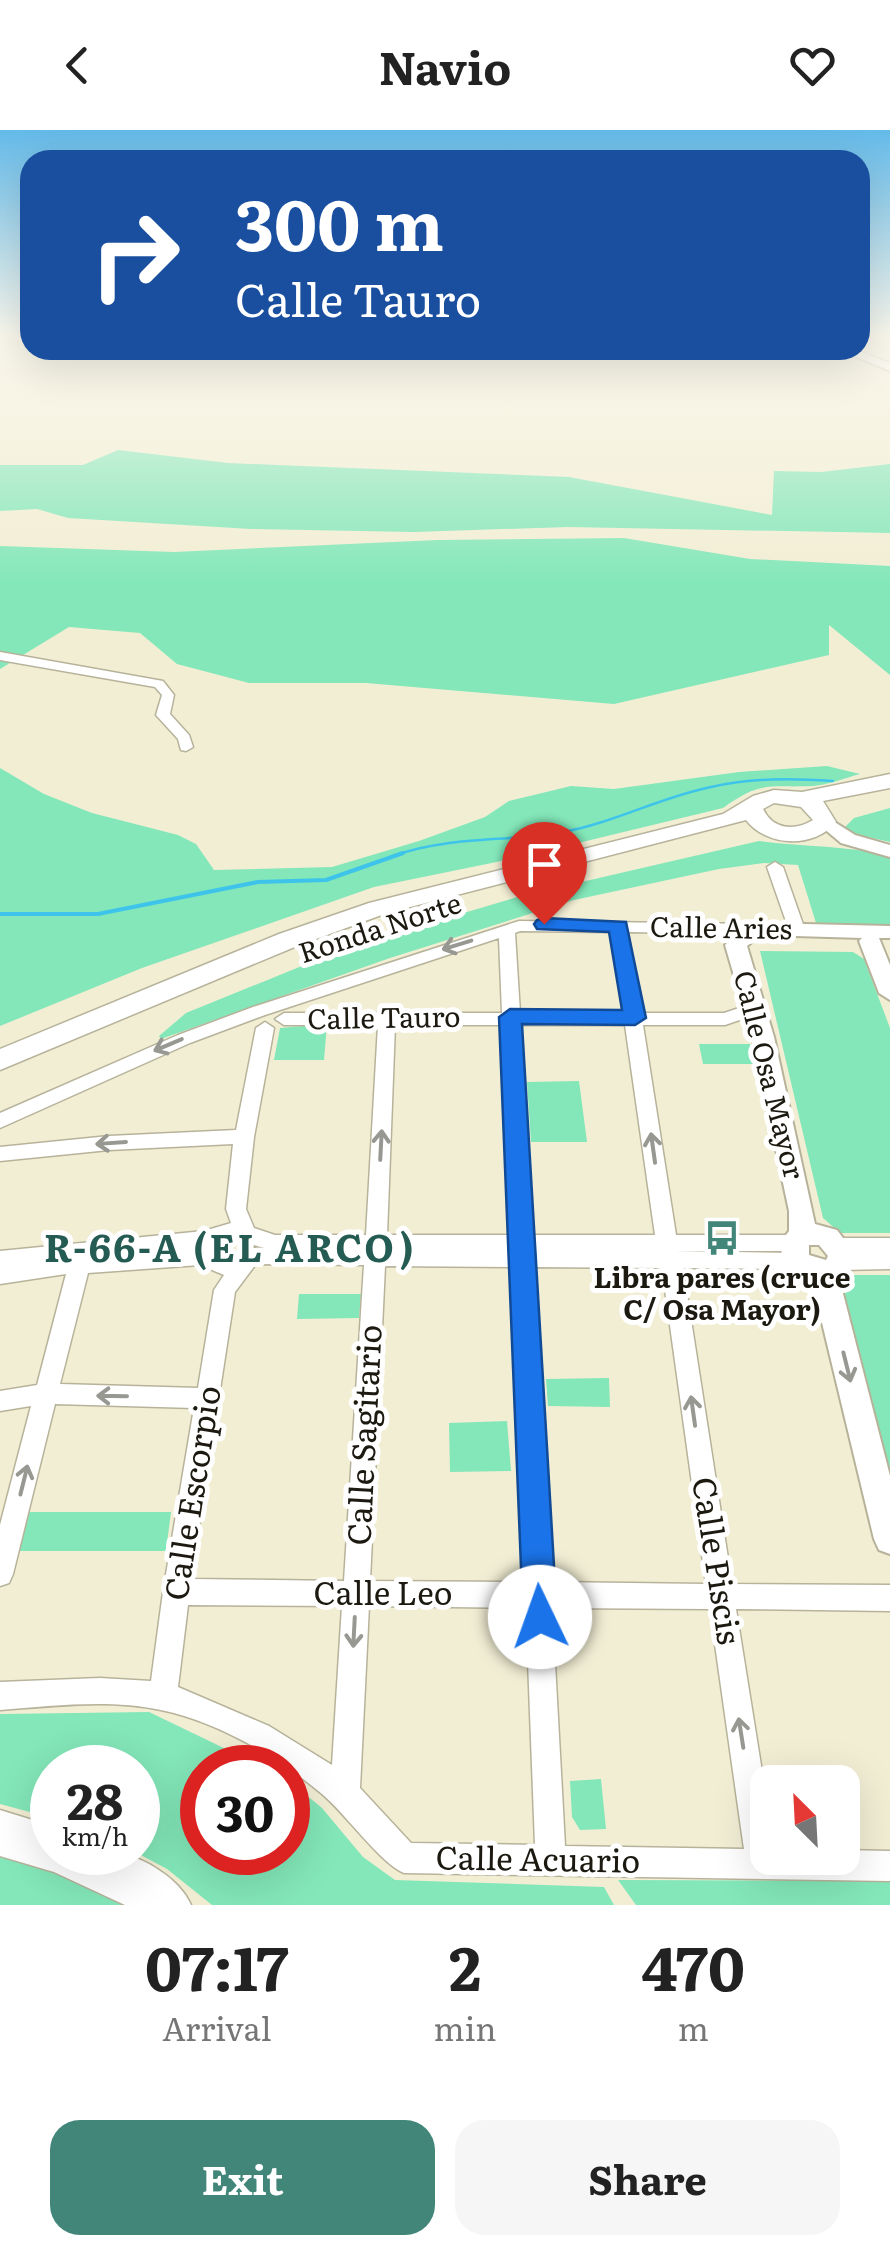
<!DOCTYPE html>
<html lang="en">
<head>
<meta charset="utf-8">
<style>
  body { margin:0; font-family:Literata,serif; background:#f6f6f6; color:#222; height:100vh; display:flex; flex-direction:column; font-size:38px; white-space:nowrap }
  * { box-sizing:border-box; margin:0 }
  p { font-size:32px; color:#767676 }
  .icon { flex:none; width:55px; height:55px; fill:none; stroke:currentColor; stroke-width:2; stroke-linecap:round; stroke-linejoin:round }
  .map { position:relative; height:1775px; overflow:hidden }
  .details { display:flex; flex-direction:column; background:#fff; flex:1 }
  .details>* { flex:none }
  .banner { position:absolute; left:20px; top:20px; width:850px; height:210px; border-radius:30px; box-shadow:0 10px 40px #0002; background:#1a4fa0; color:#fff; overflow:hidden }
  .needle { width:65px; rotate:336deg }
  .tools { position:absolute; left:750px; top:1635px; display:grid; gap:20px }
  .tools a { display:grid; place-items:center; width:110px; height:110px; border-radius:20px; background:#fff; box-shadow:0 10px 40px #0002; font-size:50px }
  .speed { position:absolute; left:30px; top:1615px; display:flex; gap:20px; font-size:50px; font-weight:700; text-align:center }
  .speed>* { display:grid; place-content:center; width:130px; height:130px; border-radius:50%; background:#fff; box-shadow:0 10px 40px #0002; line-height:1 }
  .speed small { font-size:25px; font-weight:400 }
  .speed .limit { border:15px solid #d22; background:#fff; color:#111 }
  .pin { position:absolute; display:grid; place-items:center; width:85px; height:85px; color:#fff; margin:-102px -42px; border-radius:50% 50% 50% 0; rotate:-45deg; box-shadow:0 0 10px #0007 }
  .pin .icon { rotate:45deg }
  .me { position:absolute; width:110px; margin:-55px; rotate:357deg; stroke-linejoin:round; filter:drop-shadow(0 0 8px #0008) }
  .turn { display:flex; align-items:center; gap:35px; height:210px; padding:0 50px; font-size:45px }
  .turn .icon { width:130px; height:130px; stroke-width:2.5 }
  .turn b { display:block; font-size:70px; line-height:85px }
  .eta { display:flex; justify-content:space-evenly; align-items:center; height:170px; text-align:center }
  .eta b { font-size:60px; font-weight:700; line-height:70px }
  .button { display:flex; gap:20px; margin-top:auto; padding:20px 50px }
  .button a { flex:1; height:115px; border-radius:30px; background:#42867a; color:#fff; font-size:40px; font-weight:700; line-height:115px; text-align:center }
  .button a+a { background:#f6f6f6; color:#222 }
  header { display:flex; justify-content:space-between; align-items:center; height:130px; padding:0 50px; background:#fff; font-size:45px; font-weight:700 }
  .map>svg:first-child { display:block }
  .green { fill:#83e7b9 }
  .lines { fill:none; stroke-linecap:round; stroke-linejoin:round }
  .stream-far1 { stroke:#3ec4eb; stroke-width:2.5 }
  .stream { stroke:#3ec4eb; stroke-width:4 }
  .minor-casing { stroke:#b7b39b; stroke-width:3 }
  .major-casing { stroke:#b7b39b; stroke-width:4 }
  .highway-casing { stroke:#b7b39b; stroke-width:3 }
  .minor { fill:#fff; fill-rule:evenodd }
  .major { fill:#fff; fill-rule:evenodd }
  .highway { fill:#fff; fill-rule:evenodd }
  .oneway { stroke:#989893 }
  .route { fill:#1a73e8; stroke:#114b97; stroke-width:2.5 }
  .labels { text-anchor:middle; stroke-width:10; stroke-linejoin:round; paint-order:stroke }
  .street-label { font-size:28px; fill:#1b1910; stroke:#fff }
  .poi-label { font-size:28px; font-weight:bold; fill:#1b1910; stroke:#fff }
  .near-street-label { font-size:32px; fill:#1b1910; stroke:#fff }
  .district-label { font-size:38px; font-weight:bold; letter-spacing:2.5px; fill:#245b52; stroke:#fff }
</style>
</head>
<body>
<header><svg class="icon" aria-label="back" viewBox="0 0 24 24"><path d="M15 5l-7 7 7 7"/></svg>Navio<svg class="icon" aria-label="heart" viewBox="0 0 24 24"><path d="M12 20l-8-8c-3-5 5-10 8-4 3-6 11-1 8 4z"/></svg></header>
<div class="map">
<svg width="890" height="1775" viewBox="0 0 890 1775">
  <rect width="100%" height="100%" fill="#f2eed4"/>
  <path class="green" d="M118,320L228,333L569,347L772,385L774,341L821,342L890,334V403L568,397L413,402L251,399L68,388L37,379L0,381V335H83Z
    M624,408L750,429L890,436V545L829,495V525L614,574L366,553H249L177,534L140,503L69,497L0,539V416L174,422L438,410Z
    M827,636L860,644C845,648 828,655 813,656C768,658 762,650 723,678L516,728L374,757L142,838L0,896V638L44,664L92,683L178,705L196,714L214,740L332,737L419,711L485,687L509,671L571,656L614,659L739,642Z
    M890,678V712L854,704L845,697L854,688Z
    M759,711C803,717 846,715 890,726V795L816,793L798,735L764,733L719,739L574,770L390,828L161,909L159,906L186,883L346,818L521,766Z
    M760,821L853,822L864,829L890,898V1103H840L823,1088Z
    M327,894L324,930H274L280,898Z
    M699,914H750L755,934H703Z
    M579,951L587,1012H531L527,952Z
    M851,1145H890V1344L838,1154Z
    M299,1164H361L359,1188L297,1189Z
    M609,1248L610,1277L548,1276L546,1249Z
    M507,1291L511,1341L450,1342L449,1293Z
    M27,1382H171L166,1421H18Z
    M149,1582L263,1637L202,1638V1722H288V1650L322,1678L363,1727L395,1750L604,1757L614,1775H212L167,1739L137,1723L138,1638H52V1688L0,1674V1584Z
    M601,1649L606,1699L580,1700L572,1687L570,1651Z
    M0,1722L82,1752L129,1775H0Z
    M618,1750L890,1751V1775H636Z"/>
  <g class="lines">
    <path class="stream-far1" d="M396,725C450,706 507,712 563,702C613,693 661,667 711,657C752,648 791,648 833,651"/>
    <path class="stream" d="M0,784H98L258,752L326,750L403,723"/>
    <defs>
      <path id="minor" d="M0,522L163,551L174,565L170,584L189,605L193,617L186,621L181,620L178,609L156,585L162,565L155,557L0,530Z
        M775,732L783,737L805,800L803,803H791L789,800L767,737Z
        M519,791L761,794L769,799L761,804L628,802L641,883H724L754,873L763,879L760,883L725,895H643L676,1105H793L800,1107L803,1113L800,1119L793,1121H675L796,1123L803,1125L807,1131L803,1137L796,1139L683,1138L732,1454L890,1455V1481L736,1479L768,1679V1728H842V1720L890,1721V1751L404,1743C381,1734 345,1683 322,1664C278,1627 218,1592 161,1580C108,1569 53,1576 0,1580V1552L100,1548L151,1551L163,1462L194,1278L55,1274L13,1444L9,1453L0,1456V1395L31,1276L0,1281V1261L37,1255L66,1144L0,1154V1121L204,1101L231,1093L226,1079L233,1014L109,1020L0,1031V1017L109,1006L236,1000L256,898L265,892L274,898L254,1007L246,1079L254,1098L275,1105H366L378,895H284L275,889L284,883H502L499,808L265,885L190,913L0,998V983L178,905L253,877ZM520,801L612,802L623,883H520L515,803ZM395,895H503L511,1105H387ZM520,895H625L655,1105H532ZM233,1109L264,1118H253L231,1129L216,1123L218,1113ZM256,1134L364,1135L344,1451L191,1449L235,1162ZM200,1135L224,1145L214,1160L198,1258L60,1254L88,1143ZM385,1136L512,1137L525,1452L370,1451ZM534,1137L662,1138L706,1454L551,1452ZM188,1475L342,1476L332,1635L269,1596L178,1557ZM369,1476L526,1478L535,1715L411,1713L360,1658ZM552,1478L710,1479L744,1719L565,1716Z
        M838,1108H890V1139L841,1140L834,1138L830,1132L834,1126L839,1124L831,1122L828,1116L831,1110Z"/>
      <path id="major" d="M825,686L855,705L890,715V727L841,713L816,692Z
        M761,793L890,796V808H879L890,835V870L879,863L859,811L862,808L761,805L747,816L774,907L815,1094L837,1100L855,1124L846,1146L839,1148L890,1346V1424L879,1420L874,1409L812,1151C790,1143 783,1136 780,1113L789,1101V1081L752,907L725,815L744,797ZM809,1115H819L828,1126L826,1130L809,1125Z"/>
      <path id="highway" d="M839,220H856L890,233V241Z
        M890,644V658L823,671L836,692C814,719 767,717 746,690L387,783L297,816L0,940V919L279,804L369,773L723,684L753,666L774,660L802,662ZM774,673L801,677L813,690C795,701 773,700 763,679Z
        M0,1680L52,1696V1722C73,1722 96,1719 116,1722C144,1727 180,1749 191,1775H125L54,1742L0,1726Z"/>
    </defs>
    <use href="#minor" class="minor-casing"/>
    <use href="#major" class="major-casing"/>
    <use href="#highway" class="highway-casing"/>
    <use href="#minor" class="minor"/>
    <use href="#major" class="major"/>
    <use href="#highway" class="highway"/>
  </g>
  <defs><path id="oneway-shaft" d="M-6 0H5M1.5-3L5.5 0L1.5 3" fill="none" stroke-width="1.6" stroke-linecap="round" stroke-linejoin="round" transform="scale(2.5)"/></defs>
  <g class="oneway">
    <use href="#oneway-shaft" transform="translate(457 815) rotate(163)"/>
    <use href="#oneway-shaft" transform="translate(168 915) rotate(157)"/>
    <use href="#oneway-shaft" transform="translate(111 1013) rotate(176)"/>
    <use href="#oneway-shaft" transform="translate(381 1015) rotate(-87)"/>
    <use href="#oneway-shaft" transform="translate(653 1018) rotate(-98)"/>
    <use href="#oneway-shaft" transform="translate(847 1237) rotate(76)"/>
    <use href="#oneway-shaft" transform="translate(112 1266) rotate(-179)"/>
    <use href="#oneway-shaft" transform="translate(693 1281) rotate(-98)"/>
    <use href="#oneway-shaft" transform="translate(24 1350) rotate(-76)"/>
    <use href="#oneway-shaft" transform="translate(354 1502) rotate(93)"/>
    <use href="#oneway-shaft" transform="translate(741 1603) rotate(-99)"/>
  </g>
  <linearGradient id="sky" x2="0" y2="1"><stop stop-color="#64bae9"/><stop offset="0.45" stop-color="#f9f7ec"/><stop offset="1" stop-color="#f9f7ec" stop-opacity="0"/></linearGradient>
  <rect width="890" height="454" fill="url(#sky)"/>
  <path class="route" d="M544,788L626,792L646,888L635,895L522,894L557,1487L552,1499L540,1504L528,1499L523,1487L499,887L510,879L622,880L609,802L537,799L534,794L537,790Z"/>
  <defs>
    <symbol id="bus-bare" viewBox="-9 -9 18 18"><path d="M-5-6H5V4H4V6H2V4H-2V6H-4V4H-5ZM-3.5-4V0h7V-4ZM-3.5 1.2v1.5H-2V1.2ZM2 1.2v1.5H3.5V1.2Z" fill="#42867a" stroke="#fff" stroke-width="2.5" paint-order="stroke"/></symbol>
  </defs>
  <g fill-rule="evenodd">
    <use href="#bus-bare" x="697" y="1083" width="50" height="50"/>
  </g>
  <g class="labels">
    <g class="street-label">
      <text transform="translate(380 798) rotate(-18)" y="10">Ronda Norte</text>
      <text transform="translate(721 798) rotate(1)" y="10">Calle Aries</text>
      <text transform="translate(384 888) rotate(-1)" y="10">Calle Tauro</text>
      <text transform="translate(769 945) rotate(76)" y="10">Calle Osa Mayor</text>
    </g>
    <g class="poi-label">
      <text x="722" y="1158">Libra pares (cruce<tspan x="722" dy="32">C/ Osa Mayor)</tspan></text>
    </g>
    <g class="near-street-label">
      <text transform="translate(365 1305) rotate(-87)" y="11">Calle Sagitario</text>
      <text transform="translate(193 1363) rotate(-81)" y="11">Calle Escorpio</text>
      <text transform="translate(716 1431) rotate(81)" y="11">Calle Piscis</text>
      <text x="383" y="1475">Calle Leo</text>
      <text transform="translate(538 1730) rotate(1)" y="11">Calle Acuario</text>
    </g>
    <g class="district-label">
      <text x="230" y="1132">R-66-A (EL ARCO)</text>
    </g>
  </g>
</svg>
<div class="tools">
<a><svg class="needle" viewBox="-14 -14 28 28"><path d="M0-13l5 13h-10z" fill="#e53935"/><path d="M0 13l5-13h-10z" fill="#767676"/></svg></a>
</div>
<div class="speed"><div>28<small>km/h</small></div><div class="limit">30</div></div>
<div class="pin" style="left:544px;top:794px;background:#d93025"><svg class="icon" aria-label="arrive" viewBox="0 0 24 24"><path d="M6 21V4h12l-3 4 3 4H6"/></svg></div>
<svg class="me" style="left:540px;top:1487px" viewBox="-20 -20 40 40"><circle r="19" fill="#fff"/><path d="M0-13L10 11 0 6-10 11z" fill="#1a73e8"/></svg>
<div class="banner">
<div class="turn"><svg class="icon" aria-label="right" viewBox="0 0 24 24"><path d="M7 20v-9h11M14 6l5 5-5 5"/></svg><div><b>300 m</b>Calle Tauro</div></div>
</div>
</div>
<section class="details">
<div class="eta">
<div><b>07:17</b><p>Arrival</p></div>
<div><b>2</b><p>min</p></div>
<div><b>470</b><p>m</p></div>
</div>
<div class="button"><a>Exit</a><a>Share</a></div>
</section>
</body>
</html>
